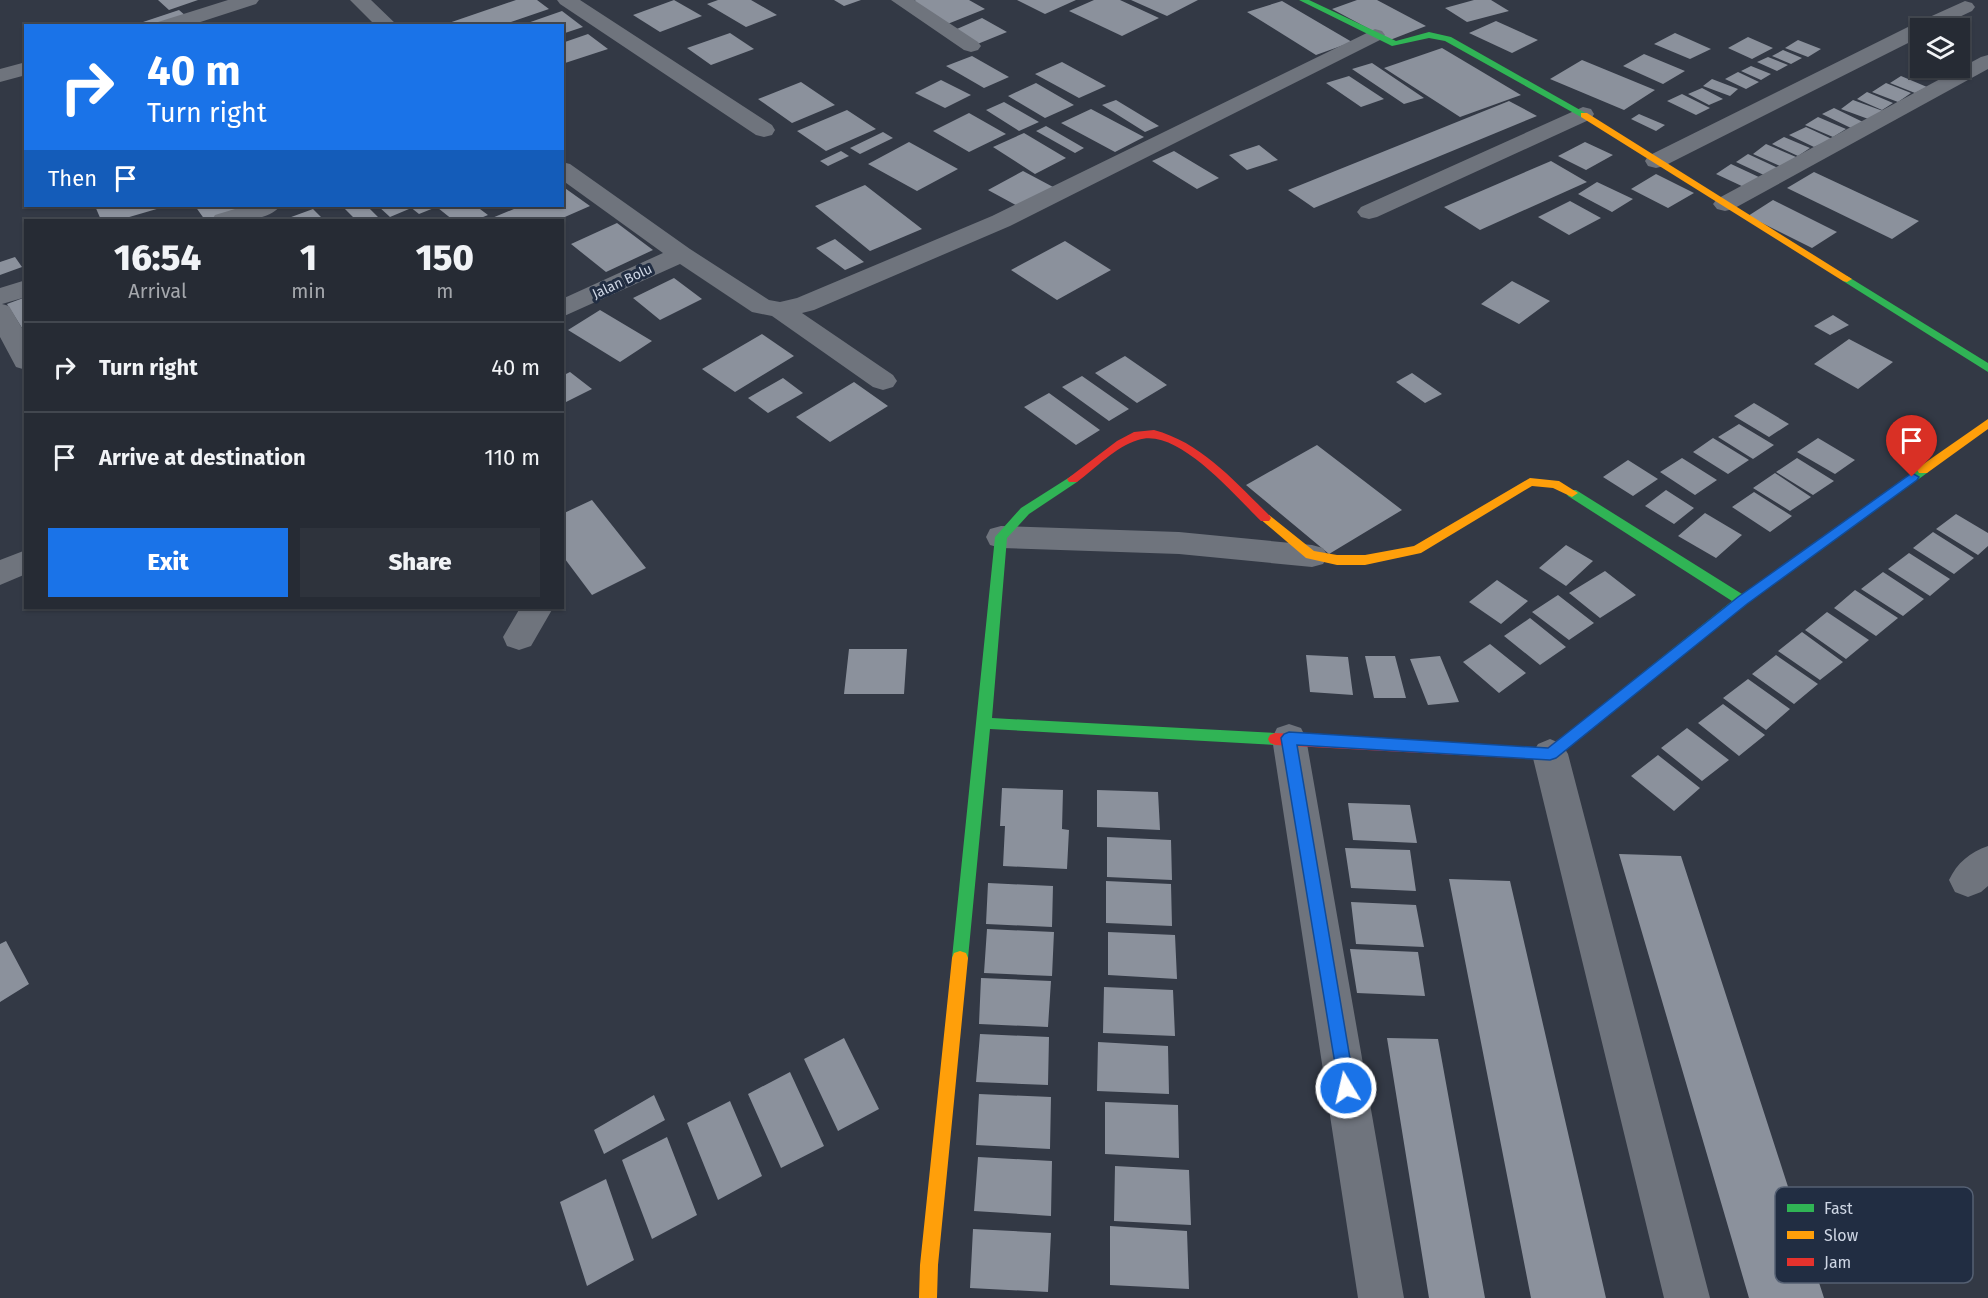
<!DOCTYPE html>
<html lang="en">
<head>
<meta charset="utf-8">
<style>
  body { margin:0; font-family:"Fira Sans",sans-serif; background:#2e333c; color:#f1f3f6; height:100vh; display:flex; flex-direction:column; font-size:22px; white-space:nowrap }
  * { box-sizing:border-box; margin:0 }
  p { font-size:20px; color:#a4a7ac }
  .icon { flex:none; width:33px; height:33px; fill:none; stroke:currentColor; stroke-width:2; stroke-linecap:round; stroke-linejoin:round }
  .map { position:relative; flex:1; overflow:hidden }
  .panel { position:absolute; left:24px; top:219px; width:540px; height:390px; display:flex; flex-direction:column; background:#262b34; border-radius:0px; box-shadow:0 2px 4px #0004,0 0 0 2px #42474f }
  .panel>* { flex:none }
  .top-card { position:absolute; left:24px; top:24px; width:540px; height:183px; border-radius:0px; box-shadow:0 2px 4px #0004,0 0 0 2px #42474f; background:#1a73e8; color:#fff; overflow:hidden }
  .fabs { position:absolute; left:1910px; top:18px; display:grid; gap:12px }
  .fabs a { display:grid; place-items:center; width:60px; height:60px; border-radius:0px; background:#262b34; box-shadow:0 2px 4px #0004,0 0 0 2px #42474f; font-size:30px }
  .pin { position:absolute; display:grid; place-items:center; width:51px; height:51px; color:#fff; margin:-62px -26px; border-radius:50% 50% 50% 0; rotate:-45deg; box-shadow:0 0 6px #0007 }
  .pin .icon { rotate:45deg }
  .me { position:absolute; width:66px; margin:-33px; rotate:351deg; stroke-linejoin:round; filter:drop-shadow(0 0 4px #0008) }
  .turn { display:flex; align-items:center; gap:21px; height:126px; padding:0 24px; font-size:27px }
  .turn .icon { width:78px; height:78px; stroke-width:2.5 }
  .turn b { display:block; font-size:42px; line-height:51px }
  .then { display:flex; align-items:center; height:57px; padding:0 24px; background:#0003; gap:12px; font-size:22px }
  .eta { display:flex; justify-content:space-evenly; align-items:center; height:102px; text-align:center }
  .eta b { font-size:36px; font-weight:800; line-height:42px }
  .primary-button { display:flex; gap:12px; margin-top:auto; padding:12px 24px }
  .primary-button a { flex:1; height:69px; border-radius:0px; background:#1a73e8; color:#fff; font-size:24px; font-weight:800; line-height:69px; text-align:center }
  .primary-button a+a { background:#2e333c; color:#f1f3f6 }
  ul { padding:0; list-style:none }
  li { display:flex; align-items:center; gap:18px; height:90px; padding:0 24px; border-top:2px solid #42474f }
  li div { flex:1 }
  li b { display:block; font-size:22px }
  li em { font-style:normal }
  .map>svg:first-child { display:block }
  .building { fill:#8b919c }
  .lines { fill:none; stroke-linecap:round; stroke-linejoin:round }
  .street { fill:#6f747d; fill-rule:evenodd }
  .fast { fill:#30b455; fill-rule:evenodd }
  .slow { fill:#ff9f0a; fill-rule:evenodd }
  .jam { fill:#e5322d; fill-rule:evenodd }
  .route { fill:#1a73e8; stroke:#114b97; stroke-width:1.5 }
  .labels { text-anchor:middle; stroke-width:6; stroke-linejoin:round; paint-order:stroke }
  .far-street-label { font-size:14px; fill:#cfd7e5; stroke:#212d42 }
  .key { fill:#212d42; stroke:#556073; stroke-width:1.5 }
  .key-label { font-size:16px; fill:#cfd7e5 }
</style>
</head>
<body>
<div class="map">
<svg width="1988" height="1298" viewBox="0 0 1988 1298">
  <rect width="100%" height="100%" fill="#333945"/>
  <path class="building" d="M158,0H198L169,10Z
    M516,0H537L549,9L499,26H440Z
    M674,0L702,16L660,32L633,15Z
    M718,0H751L777,15L746,27L707,4Z
    M834,0H861L844,6Z
    M916,0H969L985,9L945,25L908,3Z
    M1017,0H1076L1045,14Z
    M1094,0H1120L1159,18L1122,36L1069,11Z
    M1131,0H1198L1167,16Z
    M1357,0H1377L1426,26L1390,40L1332,9Z
    M1474,0H1491L1509,11L1467,22L1445,8Z
    M1282,1L1352,42L1316,55L1247,12Z
    M179,10L186,16L158,26H143L140,23Z
    M562,11L583,27L562,34V26H519Z
    M982,18L1007,32L975,45L950,32Z
    M1496,21L1538,40L1512,53L1469,33Z
    M730,33L754,49L711,65L687,48Z
    M1675,33L1711,49L1690,59L1654,44Z
    M588,34L608,49L562,64V43Z
    M1748,37L1773,48L1752,59L1728,48Z
    M1798,40L1821,49L1808,57L1785,48Z
    M1442,48L1521,95L1460,117L1384,68Z
    M1783,50L1802,58L1791,64L1772,56Z
    M1644,54L1685,71L1663,84L1623,66Z
    M972,56L1009,77L984,88L946,66Z
    M1768,57L1788,65L1777,71L1757,62Z
    M1582,60L1655,90L1624,110L1550,79Z
    M1062,62L1106,86L1079,98L1035,74Z
    M1372,63L1424,98L1404,104L1352,69Z
    M1751,66L1771,74L1761,80L1741,71Z
    M1738,72L1759,82L1746,89L1725,79Z
    M1349,76L1384,99L1361,107L1326,83Z
    M1901,76L1927,87L1915,93L1890,83Z
    M1712,79L1738,89L1730,96L1703,86Z
    M941,80L971,95L945,108L915,93Z
    M801,82L835,105L792,123L758,99Z
    M1036,83L1074,105L1045,118L1008,96Z
    M1886,83L1911,93L1898,102L1872,92Z
    M1702,88L1723,99L1709,105L1688,94Z
    M1867,92L1893,103L1882,110L1857,99Z
    M1682,94L1710,108L1696,115L1667,101Z
    M1116,100L1159,126L1145,132L1102,105Z
    M1853,100L1883,111L1871,120L1841,109Z
    M1509,101L1537,116L1314,208L1288,190Z
    M1004,102L1039,122L1019,131L986,110Z
    M1834,108L1863,122L1851,128L1822,114Z
    M1091,109L1144,137L1115,152L1061,123Z
    M847,110L876,129L826,151L797,131Z
    M969,113L1006,134L969,152L933,131Z
    M1639,114L1665,125L1656,131L1631,119Z
    M1818,117L1846,129L1833,137L1805,125Z
    M1046,126L1084,148L1075,153L1036,131Z
    M1806,127L1832,139L1814,147L1789,135Z
    M883,132L893,138L860,154L850,148Z
    M1024,133L1066,158L1035,174L993,147Z
    M1784,137L1810,148L1798,156L1772,144Z
    M909,142L958,169L917,191L868,164Z
    M1585,142L1613,155L1586,170L1558,156Z
    M1766,144L1796,157L1782,167L1753,154Z
    M1259,145L1278,160L1247,170L1229,155Z
    M841,151L849,156L828,166L820,161Z
    M1174,151L1219,178L1197,189L1152,161Z
    M1748,154L1778,168L1766,176L1736,162Z
    M1551,161L1587,182L1480,230L1444,207Z
    M1731,164L1761,178L1746,188L1716,174Z
    M1023,171L1055,188L1021,208L988,190Z
    M1814,172L1919,221L1892,239L1787,188Z
    M1656,174L1694,193L1668,208L1631,189Z
    M1597,182L1633,199L1612,212L1578,194Z
    M865,185L922,229L870,251L815,206Z
    M562,186L590,206L558,220H495L492,218L521,206H562Z
    M1773,200L1837,232L1812,248L1748,216Z
    M1570,201L1601,218L1569,235L1538,217Z
    M95,206H167L119,220H101Z
    M195,206H258L214,220H205Z
    M349,206H367L380,219L356,220L344,208Z
    M378,206H405L409,209L390,217Z
    M409,206H439L419,214Z
    M445,206H476L488,215L476,220H453L438,208Z
    M313,209L324,220H283Z
    M617,223L653,250L606,272L571,244Z
    M835,239L864,262L845,270L816,248Z
    M1065,241L1111,270L1057,300L1011,270Z
    M15,257L22,267L0,275V262Z
    M674,278L702,299L660,320L633,298Z
    M1512,281L1550,301L1519,324L1481,304Z
    M26,297V326L22,328L7,304Z
    M600,310L652,341L620,362L568,330Z
    M1833,315L1849,325L1830,335L1814,326Z
    M762,334L794,356L735,392L702,369Z
    M1849,339L1893,362L1858,389L1814,364Z
    M1125,356L1167,385L1137,403L1095,373Z
    M570,372L592,389L562,404V376Z
    M1412,373L1442,394L1425,403L1396,382Z
    M1082,376L1129,409L1109,421L1062,387Z
    M783,378L803,393L768,413L748,398Z
    M854,382L888,406L830,442L796,417Z
    M1049,393L1100,430L1076,445L1024,407Z
    M1754,403L1789,424L1769,437L1734,416Z
    M1739,424L1774,445L1753,459L1718,437Z
    M1713,438L1749,460L1728,474L1693,452Z
    M1818,438L1855,460L1835,474L1797,452Z
    M1317,445L1402,510L1329,554L1246,485Z
    M1682,458L1717,480L1695,495L1660,472Z
    M1797,458L1834,481L1813,495L1776,472Z
    M1628,460L1658,479L1633,496L1603,477Z
    M1775,473L1811,497L1790,511L1753,488Z
    M1666,490L1694,508L1674,524L1645,506Z
    M1754,492L1792,516L1770,532L1732,507Z
    M592,500L646,568L592,595L562,555V514Z
    M1705,513L1742,535L1716,558L1678,536Z
    M1956,514L1988,533V546L1978,555L1936,529Z
    M1933,532L1974,558L1954,574L1913,548Z
    M1566,545L1593,561L1566,586L1539,568Z
    M1909,553L1950,579L1930,596L1888,569Z
    M1605,571L1636,595L1600,618L1569,593Z
    M1883,572L1924,599L1903,616L1861,589Z
    M1497,580L1528,601L1501,624L1469,602Z
    M1855,590L1898,618L1876,636L1834,608Z
    M1558,595L1594,623L1569,640L1532,612Z
    M1827,612L1869,640L1846,659L1805,630Z
    M1530,618L1566,647L1540,665L1504,636Z
    M1802,632L1843,662L1820,680L1778,651Z
    M1490,644L1526,673L1499,693L1463,662Z
    M849,649H907L904,694H844Z
    M1306,655L1348,657L1353,695L1310,692Z
    M1776,655L1818,684L1794,704L1752,674Z
    M1365,656H1395L1406,698H1374Z
    M1440,656L1459,702L1428,705L1410,659Z
    M1748,679L1790,709L1766,730L1723,698Z
    M1723,704L1765,735L1739,756L1698,723Z
    M1687,728L1729,760L1702,781L1661,748Z
    M1658,755L1700,788L1674,811L1631,776Z
    M1002,788L1063,790L1062,829L1069,830L1067,869L1003,866L1005,826H1000Z
    M1097,790L1158,792L1160,830L1097,827Z
    M1348,803L1410,805L1417,843L1353,840Z
    M1107,837L1171,840L1172,880L1107,877Z
    M1345,848L1410,850L1416,891L1351,888Z
    M1619,854L1681,856L1824,1298H1749Z
    M1449,879L1510,881L1606,1298H1531Z
    M1106,881L1171,884L1172,926L1106,923Z
    M988,883L1053,886L1052,927L986,924Z
    M1351,902L1416,905L1424,947L1356,944Z
    M987,929L1054,932L1052,976L984,973Z
    M1108,932L1175,935L1177,979L1108,975Z
    M6,941L29,984L0,1002V944Z
    M1350,949L1418,952L1425,996L1357,993Z
    M981,978L1051,981L1048,1027L979,1024Z
    M1104,987L1173,990L1175,1036L1103,1033Z
    M980,1034L1049,1037L1048,1085L976,1082Z
    M844,1038L879,1109L838,1131L804,1059Z
    M1387,1038L1438,1039L1485,1298H1429Z
    M1098,1042L1168,1046L1169,1094L1097,1091Z
    M790,1072L824,1146L781,1168L748,1094Z
    M979,1094L1051,1097L1050,1149L976,1145Z
    M654,1095L665,1120L604,1154L594,1130Z
    M730,1101L762,1176L718,1200L687,1123Z
    M1105,1102L1178,1105L1179,1158L1105,1154Z
    M667,1137L697,1215L652,1239L622,1160Z
    M978,1157L1052,1161L1051,1216L974,1211Z
    M1115,1166L1189,1170L1191,1225L1114,1221Z
    M606,1179L634,1260L587,1286L560,1202Z
    M1110,1226L1187,1231L1189,1289L1110,1285Z
    M973,1229L1051,1233L1048,1292L970,1288Z"/>
  <g class="lines">
    <path class="street" d="M228,0H259L256,4L188,26H155L158,22Z
      M350,0H371L398,26H376Z
      M557,0H580L772,125L775,130L772,135L764,137L756,135L560,4Z
      M891,0H914L978,42L981,46L978,50L971,52L964,50Z
      M1965,1L1972,3L1975,7L1972,11L1936,28H1920V37L1664,166L1656,168L1648,166L1645,161L1648,156L1914,24Z
      M1375,29L1382,31L1385,35L1382,39L1010,226L814,310L802,313L893,375L897,381L893,387L883,390L873,387L772,316L752,312L680,264L562,317V299L663,253L562,180V162L570,164L690,249L769,300L780,302L797,298L992,216Z
      M1988,55V69L1733,209L1725,211L1717,209L1713,204L1717,199L1981,57Z
      M26,62V75L0,82V69Z
      M1583,107L1591,109L1594,114L1591,119L1377,217L1369,219L1361,217L1357,212L1361,207Z
      M245,206H280C269,222 229,222 212,220L215,215Z
      M26,280V297L2,304L9,306L26,335V370L16,367L0,337V288Z
      M1001,526L1179,532L1312,545L1323,548L1328,556L1323,564L1312,567L1179,554L1001,548L990,545L986,537L990,529Z
      M26,550V574L0,585V560Z
      M520,608H553L531,646L519,650L507,646L503,637Z
      M1289,724L1301,728L1306,738L1404,1298H1358L1272,738L1277,728Z
      M1550,739L1562,744L1568,754L1710,1298H1664L1532,754L1538,744Z
      M1988,846V886L1981,892L1968,897L1955,892L1949,880C1957,863 1970,852 1988,846Z"/>
    <path class="fast" d="M1299,0H1309L1396,41L1429,32L1451,37L1589,115L1581,117L1445,41L1429,38L1392,46Z
      M1847,276L1988,363V372L1843,281V277Z
      M1923,466L1929,470L1927,473L1747,604L1612,713H1602L1600,709L1602,705L1732,601L1568,496L1566,493L1568,490H1576L1742,594Z
      M1073,475L1077,476L1079,479L1077,482L1029,514L1007,538L992,718L1275,733L1280,735L1282,739L1280,743L1275,745L990,729L968,958L966,963L960,965L954,963L952,958L995,537L1021,508Z"/>
    <path class="slow" d="M1581,113H1587L1852,279L1847,282L1843,281L1581,117Z
      M1988,419V429L1927,473H1919L1917,470L1919,467Z
      M1530,478L1559,481L1578,493L1572,497L1553,488L1532,486L1421,553L1365,565H1337L1306,558L1259,518L1261,515H1269L1314,551L1337,555H1365L1414,546Z
      M960,951L966,953L968,958L938,1265L937,1298H919L920,1265L952,958L954,953Z"/>
    <path class="jam" d="M1154,430C1202,443 1234,481 1269,515L1271,518L1269,521H1261C1235,496 1177,426 1138,440C1115,447 1096,468 1077,482H1069L1067,479L1117,441L1134,432Z
      M1607,703L1612,705L1614,709L1612,713L1550,760L1275,745L1270,743L1268,739L1270,735L1275,733L1547,748Z"/>
  </g>
  <path class="route" d="M1912,473L1919,477L1917,480L1747,604L1556,758L1550,760L1297,745L1355,1088L1352,1094L1346,1097L1340,1094L1281,738L1284,734L1289,732L1548,748L1738,597Z"/>
  <g class="labels">
    <g class="far-street-label">
      <text transform="translate(622 281) rotate(-25)" y="5">Jalan Bolu</text>
    </g>
  </g>
  <rect x="1775" y="1187" width="198" height="96" rx="9" class="key"/>
  <rect x="1787" y="1204" width="27" height="8" fill="#30b455"/>
  <rect x="1787" y="1231" width="27" height="8" fill="#ff9f0a"/>
  <rect x="1787" y="1258" width="27" height="8" fill="#e5322d"/>
  <g class="key-label">
    <text x="1824" y="1214">Fast</text>
    <text x="1824" y="1241">Slow</text>
    <text x="1824" y="1268">Jam</text>
  </g>
</svg>
<div class="fabs">
<a><svg class="icon" aria-label="layers" viewBox="0 0 24 24"><path d="M12 4l9 5-9 5-9-5zM3 14l9 5 9-5"/></svg></a>
</div>
<div class="pin" style="left:1912px;top:477px;background:#d93025"><svg class="icon" aria-label="arrive" viewBox="0 0 24 24"><path d="M6 21V4h12l-3 4 3 4H6"/></svg></div>
<svg class="me" style="left:1346px;top:1088px" viewBox="-20 -20 40 40"><circle r="17" fill="#1a73e8" stroke="#fff" stroke-width="3"/><path d="M0-11L8 9 0 5-8 9z" fill="#fff"/></svg>
<div class="top-card">
<div class="turn"><svg class="icon" aria-label="right" viewBox="0 0 24 24"><path d="M7 20v-9h11M14 6l5 5-5 5"/></svg><div><b>40 m</b>Turn right</div></div>
<div class="then">Then<svg class="icon" aria-label="arrive" viewBox="0 0 24 24"><path d="M6 21V4h12l-3 4 3 4H6"/></svg></div>
</div>
<section class="panel">
<div class="eta">
<div><b>16:54</b><p>Arrival</p></div>
<div><b>1</b><p>min</p></div>
<div><b>150</b><p>m</p></div>
</div>
<ul>
<li><svg class="icon" aria-label="right" viewBox="0 0 24 24"><path d="M7 20v-9h11M14 6l5 5-5 5"/></svg><div><b>Turn right</b></div><em>40 m</em></li>
<li><svg class="icon" aria-label="arrive" viewBox="0 0 24 24"><path d="M6 21V4h12l-3 4 3 4H6"/></svg><div><b>Arrive at destination</b></div><em>110 m</em></li>
</ul>
<div class="primary-button"><a>Exit</a><a>Share</a></div>
</section>
</div>
</body>
</html>
